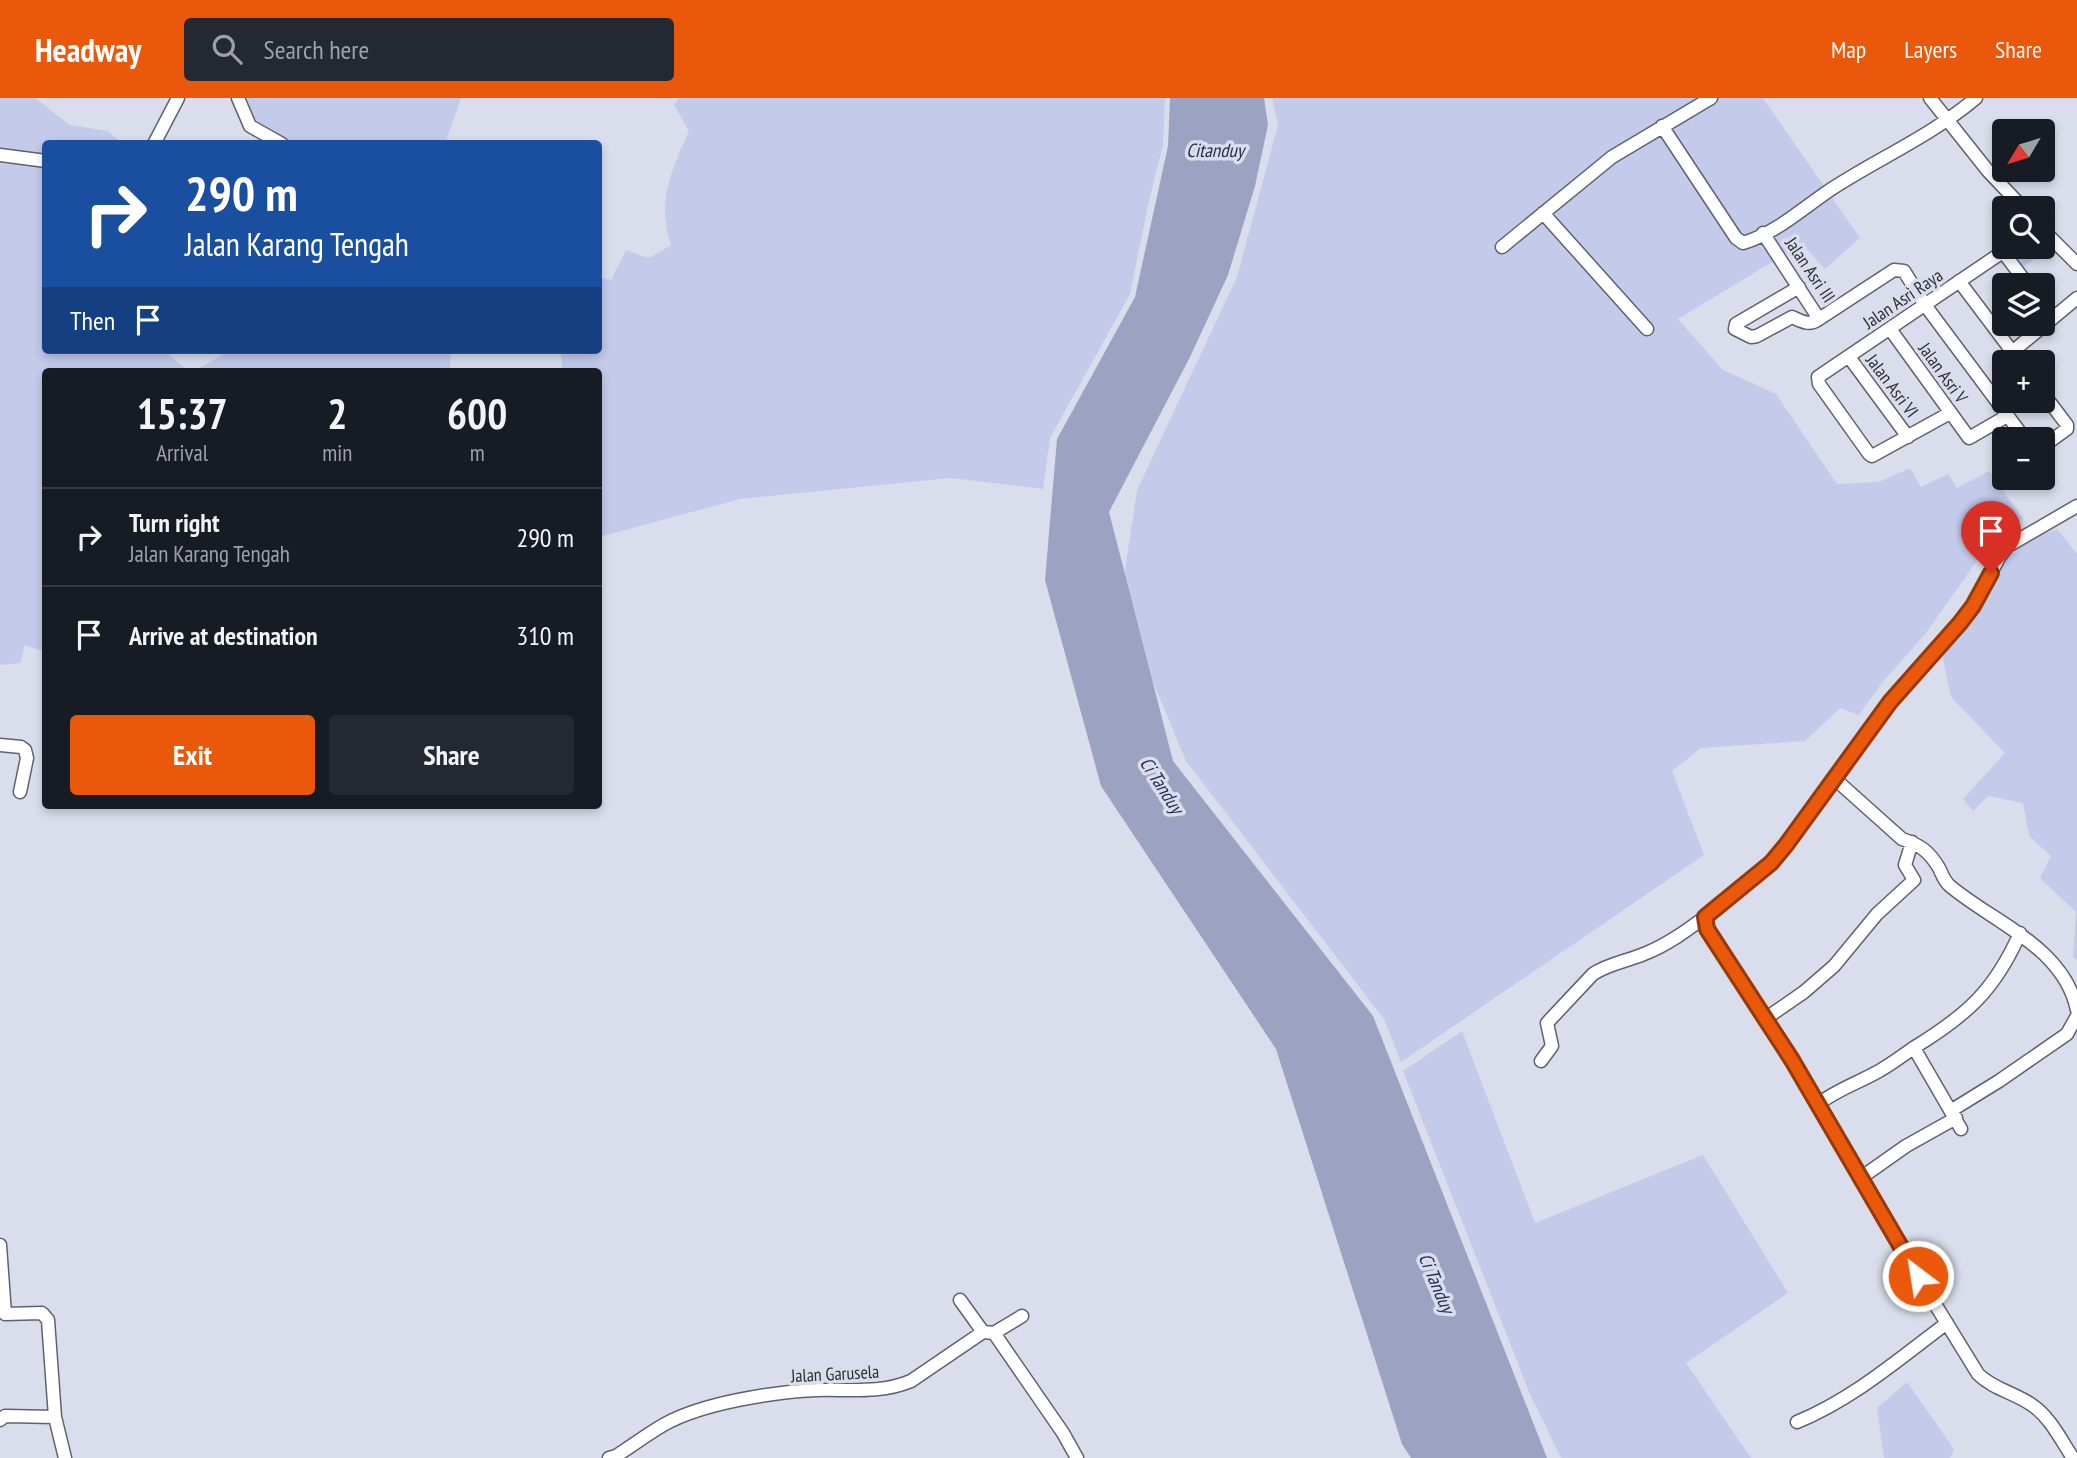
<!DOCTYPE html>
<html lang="en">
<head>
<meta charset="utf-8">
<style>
  body { margin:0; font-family:"PT Sans Narrow",sans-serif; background:#242831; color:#f1f3f6; height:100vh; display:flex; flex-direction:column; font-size:26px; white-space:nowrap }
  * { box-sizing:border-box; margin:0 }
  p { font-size:23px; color:#9ea1a6 }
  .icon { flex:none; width:38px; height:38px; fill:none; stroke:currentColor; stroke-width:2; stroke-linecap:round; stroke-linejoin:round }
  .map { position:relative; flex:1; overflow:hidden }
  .side { position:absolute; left:42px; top:270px; width:560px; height:441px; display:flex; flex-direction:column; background:#171b24; border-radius:7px; box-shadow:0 4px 10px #0003 }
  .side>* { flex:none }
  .top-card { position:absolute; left:42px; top:42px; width:560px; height:214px; border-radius:7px; box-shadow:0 4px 10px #0003; background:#1a4fa0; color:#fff; overflow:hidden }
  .needle { width:46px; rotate:232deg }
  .controls { position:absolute; left:1992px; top:21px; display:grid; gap:14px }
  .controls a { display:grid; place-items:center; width:63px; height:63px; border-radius:7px; background:#171b24; box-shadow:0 4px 10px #0003; font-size:35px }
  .pin { position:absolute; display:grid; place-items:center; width:60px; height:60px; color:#fff; margin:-72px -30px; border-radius:50% 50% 50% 0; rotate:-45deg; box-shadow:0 0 7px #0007 }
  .pin .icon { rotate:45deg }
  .me { position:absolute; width:77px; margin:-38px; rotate:329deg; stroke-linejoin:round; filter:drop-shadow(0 0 5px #0008) }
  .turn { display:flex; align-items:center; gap:24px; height:147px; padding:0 28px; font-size:32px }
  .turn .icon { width:91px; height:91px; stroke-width:2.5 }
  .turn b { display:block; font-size:49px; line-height:60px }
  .then { display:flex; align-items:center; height:66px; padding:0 28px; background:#0003; gap:14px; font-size:26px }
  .eta { display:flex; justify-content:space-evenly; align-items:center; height:119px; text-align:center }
  .eta b { font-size:42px; font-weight:800; line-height:49px }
  .action { display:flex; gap:14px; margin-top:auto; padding:14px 28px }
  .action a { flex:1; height:80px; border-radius:7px; background:#ea580c; color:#fff; font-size:28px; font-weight:800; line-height:80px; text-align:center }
  .action a+a { background:#242831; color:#f1f3f6 }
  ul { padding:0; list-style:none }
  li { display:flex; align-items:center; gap:21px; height:98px; padding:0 28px; border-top:2px solid #363941 }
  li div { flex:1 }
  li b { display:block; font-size:26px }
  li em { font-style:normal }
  header { display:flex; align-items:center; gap:42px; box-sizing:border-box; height:98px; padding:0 35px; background:#ea580c; color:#fff }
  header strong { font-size:33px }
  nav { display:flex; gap:38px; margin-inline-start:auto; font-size:24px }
  .search { width:490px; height:63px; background:#242831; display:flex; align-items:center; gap:18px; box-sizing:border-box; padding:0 24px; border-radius:7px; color:#9ea1a6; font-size:26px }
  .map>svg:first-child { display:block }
  .green { fill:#c3caea }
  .water { fill:#9ba2c2 }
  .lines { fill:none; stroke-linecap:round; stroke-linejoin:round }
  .minor-casing { stroke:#5f626e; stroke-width:15 }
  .minor { stroke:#fff; stroke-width:12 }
  .route-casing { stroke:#983908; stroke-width:18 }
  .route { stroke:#ea580c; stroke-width:12 }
  .labels { text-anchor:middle; stroke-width:7; stroke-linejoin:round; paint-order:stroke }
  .street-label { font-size:18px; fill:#2d2e34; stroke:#dadeec }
  .water-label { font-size:19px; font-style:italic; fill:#262c57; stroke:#dadeec }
</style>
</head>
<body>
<header>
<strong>Headway</strong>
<div class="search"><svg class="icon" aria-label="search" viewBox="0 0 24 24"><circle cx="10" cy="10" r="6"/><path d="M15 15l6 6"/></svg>Search here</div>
<nav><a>Map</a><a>Layers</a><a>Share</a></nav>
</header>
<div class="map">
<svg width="2077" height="1360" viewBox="0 0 2077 1360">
  <rect width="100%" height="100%" fill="#dadeec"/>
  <path class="green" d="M0,0H35L70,27L108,33L122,45L46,46V252H163L189,273H46L45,554L25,547L20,565L0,567Z
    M245,0H461L447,40L448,46L295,45L269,34L262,28L252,18Z
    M679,0H1165L1163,47L1150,98L1130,196L1050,340L1043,391L951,380L740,401L599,439L598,273H562L561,252H598L599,179L611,182L626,152L649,160L671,147C656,105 672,71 689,33L674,7Z
    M1272,0H1763L1860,140L1825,171L1802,146L1678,221L1723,272L1776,296L1837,386L1879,384L1910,370L1921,389L1948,376L1957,390L1989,373L2023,421L1988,447L1926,535L1881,586L1859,617L1840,610L1805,643L1701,650L1672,673L1704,757L1401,964L1384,921L1186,663L1120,505L1137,392L1237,179L1278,27Z
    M2042,143L2048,151L2023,169L2012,153L2018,149H2042Z
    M231,252H451L450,271L448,273H194Z
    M2057,431L2077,456V862L2073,859L2076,814L2040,780L2051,758L2029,738L2023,705L1988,698L1973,713L1963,701L2005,655L1951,599L1941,552L2002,465L2034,439Z
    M1462,933L1535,1125L1703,1057L1788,1195L1686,1265L1751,1360H1561L1530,1296L1403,973Z
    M1907,1284L1954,1351L1950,1360H1884L1877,1310Z"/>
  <path class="water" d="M1170,0H1264L1268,27L1255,88L1228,177L1190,259L1109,414L1173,663L1373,918L1547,1360H1411L1402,1346L1276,951L1101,688L1045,482L1057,341L1135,199L1168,48Z"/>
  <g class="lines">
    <defs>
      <path id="minor" d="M238,0L250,28L282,46
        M1930,0L1988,73L2023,110
        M1662,28L1736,140L1743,145C1775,136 1803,110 1830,92C1879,60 1931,38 1976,0
        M154,46L178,0
        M0,57L46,63
        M1543,115L1647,231
        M2042,131L2077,166
        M1763,135L1819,221L1894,172L1904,173L1925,207L2025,341
        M1502,149L1612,59L1711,0
        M2003,154L2028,187
        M1959,183L2020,264
        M1799,189L1736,226L1735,231L1751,239L1757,238L1792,219C1803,224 1809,228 1819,221
        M2042,207L2052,220
        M1890,231L1969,340L2007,318
        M2012,254L2077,200
        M1849,259L1908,339
        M2042,294L2067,327V331L2042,349
        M1950,315L1872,358L1869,356L1819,286L1818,279L2010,149
        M0,647L21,649L25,652L27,660L20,694
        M1836,682L1902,741C1920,747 1929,753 1939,770C1942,776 1944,783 1950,788C1994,825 2064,849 2077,912
        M1765,921L1804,894L1834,868L1877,816L1914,782L1905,767L1912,744
        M1914,950L1961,1031
        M1541,963L1552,948L1547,925L1593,876C1608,866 1627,863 1644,856C1667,847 1686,833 1705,819
        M1817,1007C1836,992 1858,985 1879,973C1892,966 1903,957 1915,949C1967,917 1995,892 2020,835
        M1952,1012L1999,983L2067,936L2077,918
        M1862,1079L1906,1048L1956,1020
        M0,1147L5,1216L42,1215L48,1222L55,1319L65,1360
        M960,1202L983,1234
        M994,1235L1022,1218
        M0,1322L5,1318L55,1319
        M1797,1324C1853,1301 1899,1261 1947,1225
        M609,1360L616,1358C633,1347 649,1335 665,1326C703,1305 773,1294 816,1292C849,1291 880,1296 911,1283L983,1234L994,1235L1063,1335L1077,1360
        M2073,1360C2061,1342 2050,1319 2032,1307C2015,1295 1993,1291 1978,1276L1903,1154L1862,1079L1792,962L1707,831L1705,822L1708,816L1771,765L1786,748L1890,604L1960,525L1973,508L2000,458L2008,448L2077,408"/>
    </defs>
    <use href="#minor" class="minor-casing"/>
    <use href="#minor" class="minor"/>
  </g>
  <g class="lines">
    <defs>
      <path id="route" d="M1918,1178L1792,962L1707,831L1705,819L1771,765L1786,747L1890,604L1960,525L1973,508L1991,475"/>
    </defs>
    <use href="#route" class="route-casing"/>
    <use href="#route" class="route"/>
  </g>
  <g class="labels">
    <g class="street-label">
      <text transform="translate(1810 172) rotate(56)" y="6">Jalan Asri III</text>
      <text transform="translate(1903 201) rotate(-34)" y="6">Jalan Asri Raya</text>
      <text transform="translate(1943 275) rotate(54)" y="6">Jalan Asri V</text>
      <text transform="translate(1892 288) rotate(53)" y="6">Jalan Asri VI</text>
      <text transform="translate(835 1276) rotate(-3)" y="6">Jalan Garusela</text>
    </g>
    <g class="water-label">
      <text x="1215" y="59">Citanduy</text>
      <text transform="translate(1162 687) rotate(57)" y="7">Ci Tanduy</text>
      <text transform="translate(1437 1185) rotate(67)" y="7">Ci Tanduy</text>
    </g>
  </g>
</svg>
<div class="controls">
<a><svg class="needle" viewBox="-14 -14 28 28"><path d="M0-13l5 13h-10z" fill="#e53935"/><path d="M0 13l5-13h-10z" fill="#9ea1a6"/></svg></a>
<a><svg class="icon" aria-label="search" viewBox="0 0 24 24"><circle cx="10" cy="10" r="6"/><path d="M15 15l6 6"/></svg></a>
<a><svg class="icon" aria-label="layers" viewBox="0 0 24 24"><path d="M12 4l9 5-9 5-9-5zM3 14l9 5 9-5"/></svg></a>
<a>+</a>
<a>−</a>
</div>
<div class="pin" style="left:1991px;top:475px;background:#d93025"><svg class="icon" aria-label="arrive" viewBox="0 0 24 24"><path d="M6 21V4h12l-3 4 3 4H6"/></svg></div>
<svg class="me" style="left:1918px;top:1178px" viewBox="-20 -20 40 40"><circle r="17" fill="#ea580c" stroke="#fff" stroke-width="3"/><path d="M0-11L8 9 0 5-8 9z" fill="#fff"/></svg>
<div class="top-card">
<div class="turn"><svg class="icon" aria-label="right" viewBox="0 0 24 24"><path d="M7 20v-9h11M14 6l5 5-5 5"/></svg><div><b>290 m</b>Jalan Karang Tengah</div></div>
<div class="then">Then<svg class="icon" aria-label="arrive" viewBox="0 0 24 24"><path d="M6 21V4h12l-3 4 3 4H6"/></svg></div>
</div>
<section class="side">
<div class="eta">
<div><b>15:37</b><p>Arrival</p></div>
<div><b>2</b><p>min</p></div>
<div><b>600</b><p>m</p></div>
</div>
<ul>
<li><svg class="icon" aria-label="right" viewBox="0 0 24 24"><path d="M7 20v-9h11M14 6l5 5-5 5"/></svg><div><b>Turn right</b><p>Jalan Karang Tengah</p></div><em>290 m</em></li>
<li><svg class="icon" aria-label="arrive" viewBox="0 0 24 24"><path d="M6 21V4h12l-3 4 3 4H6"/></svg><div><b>Arrive at destination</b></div><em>310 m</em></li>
</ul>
<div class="action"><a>Exit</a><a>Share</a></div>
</section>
</div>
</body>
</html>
